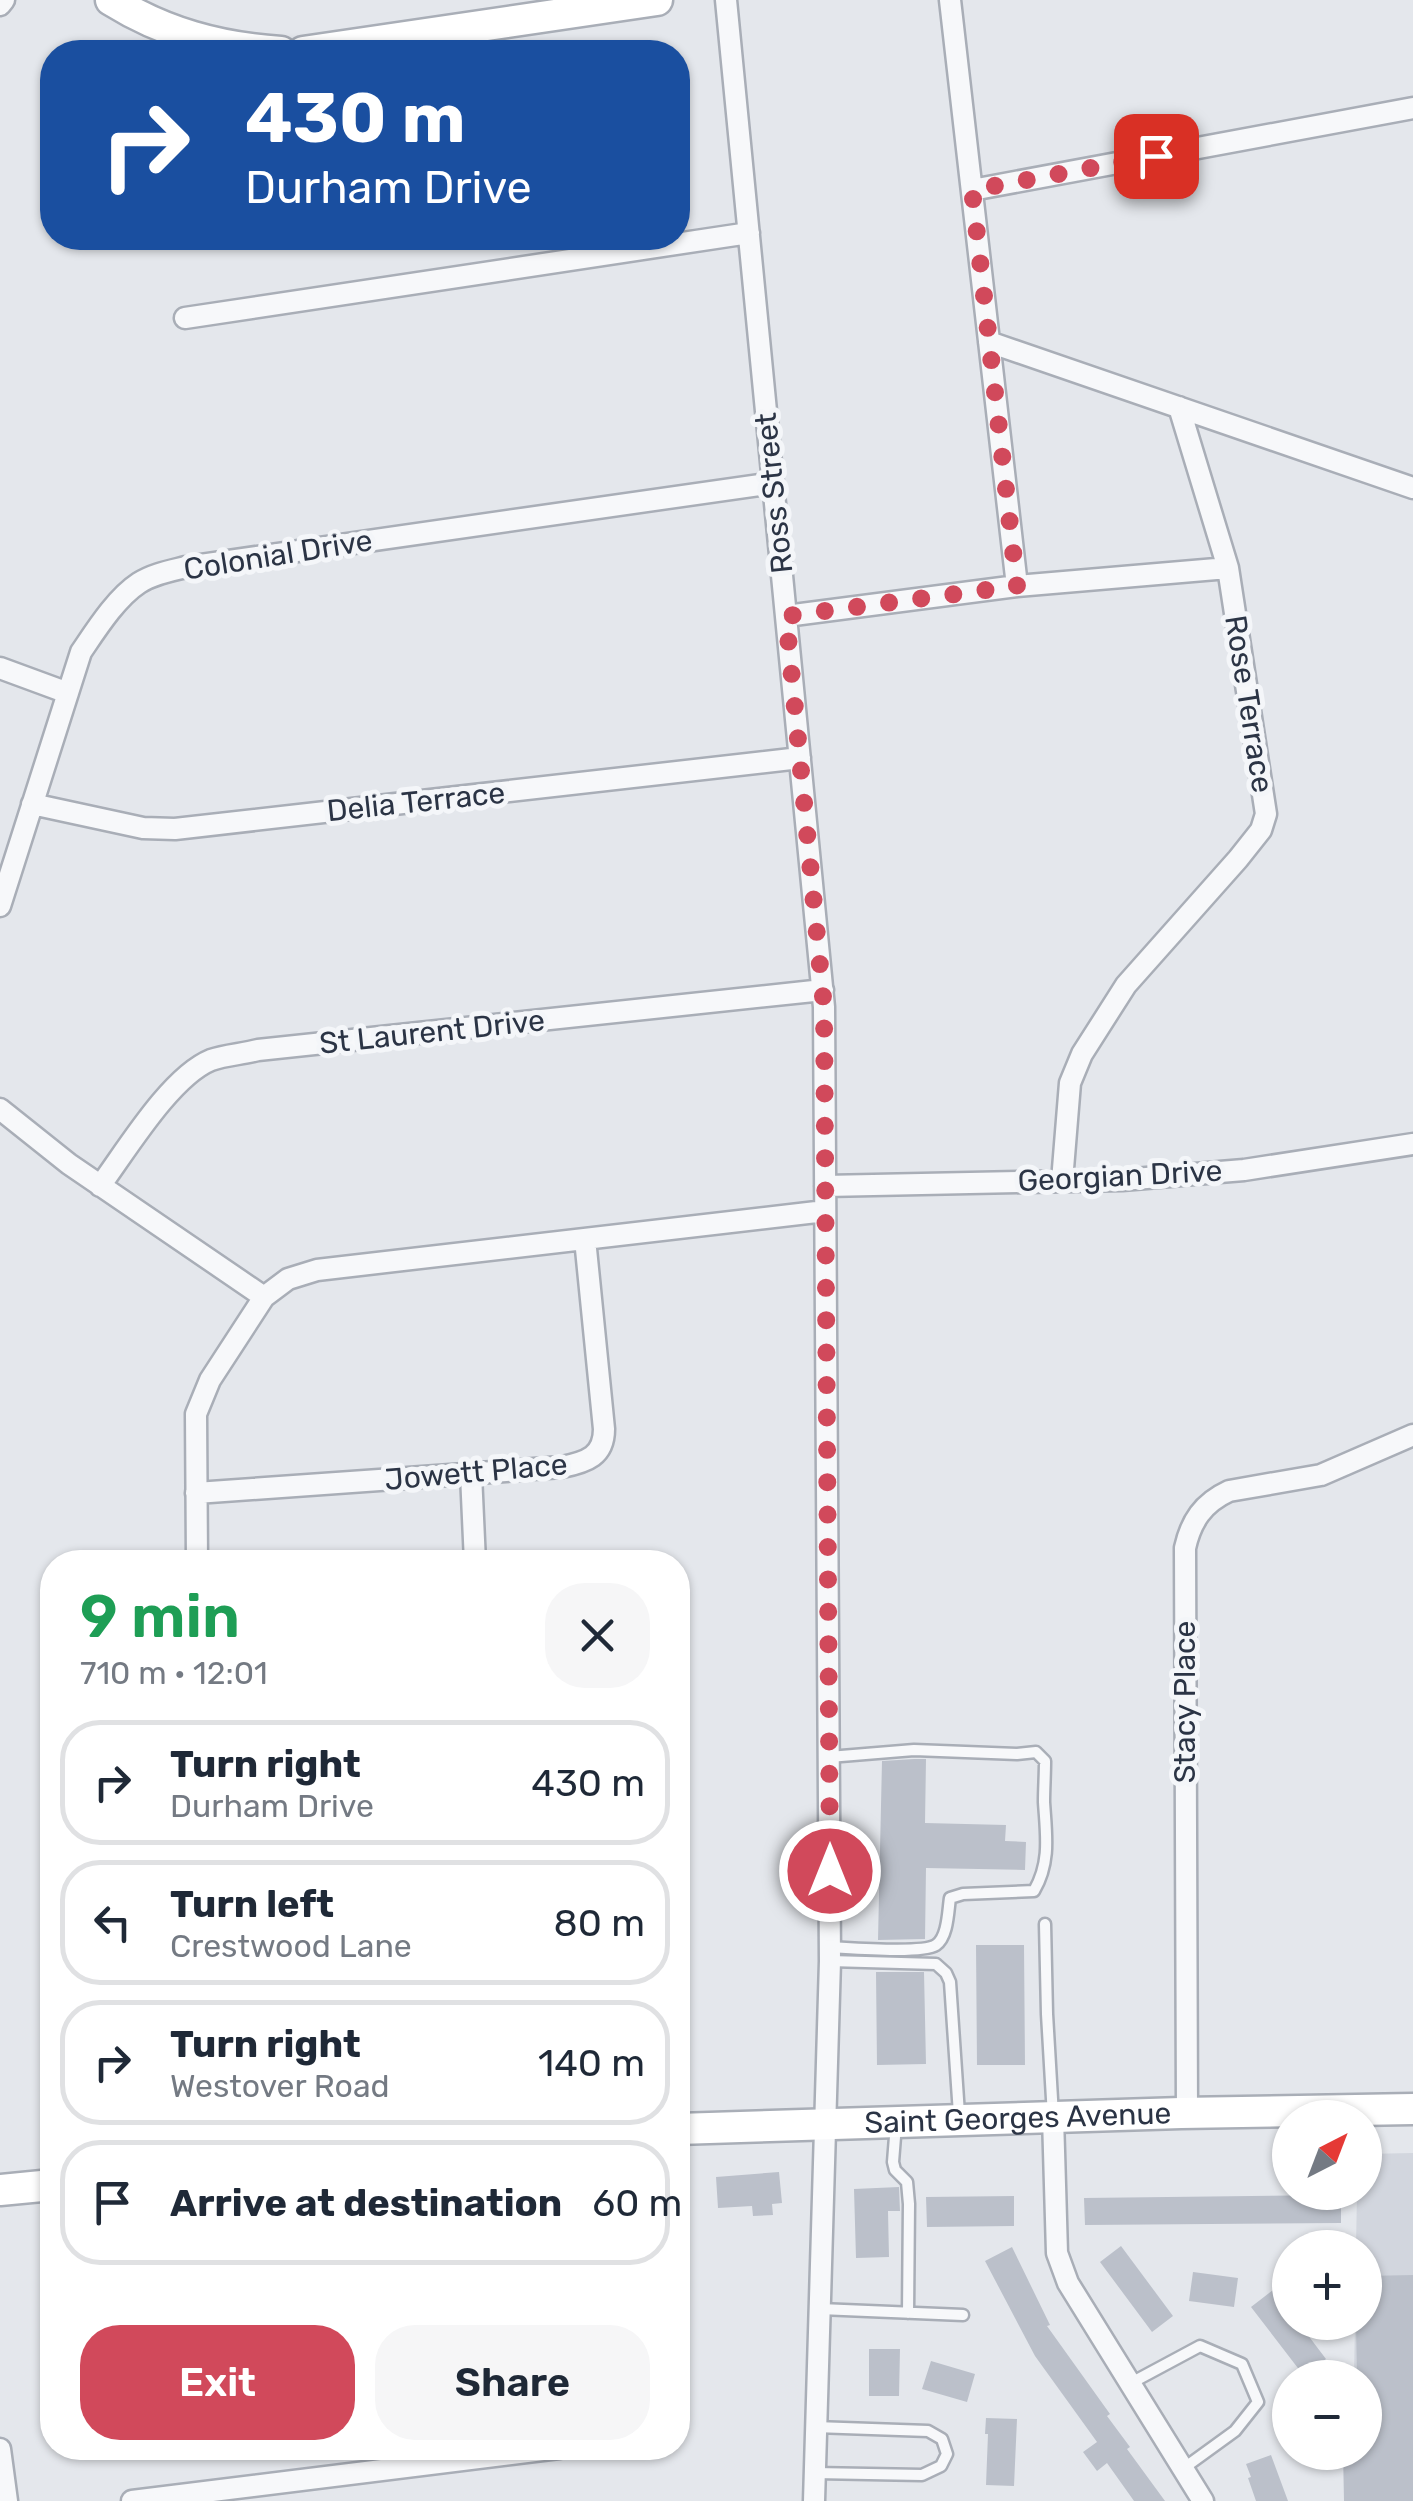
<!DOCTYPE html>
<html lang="en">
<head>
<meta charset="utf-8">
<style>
  body { margin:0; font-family:Rubik,sans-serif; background:#f6f6f7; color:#1f2937; height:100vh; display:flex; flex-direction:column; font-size:38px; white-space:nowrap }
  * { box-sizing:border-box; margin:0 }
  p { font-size:32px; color:#747a83 }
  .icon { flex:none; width:55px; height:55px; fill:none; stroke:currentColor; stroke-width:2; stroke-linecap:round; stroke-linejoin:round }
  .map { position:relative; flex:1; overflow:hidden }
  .details { position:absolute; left:40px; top:1550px; width:650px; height:910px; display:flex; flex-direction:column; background:#fff; border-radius:40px; box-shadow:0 2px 8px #0004 }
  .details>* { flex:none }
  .hud { position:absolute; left:40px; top:40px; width:650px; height:210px; border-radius:40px; box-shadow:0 2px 8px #0004; background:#1a4fa0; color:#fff; overflow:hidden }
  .needle { width:65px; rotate:42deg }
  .fabs { position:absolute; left:1272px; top:2100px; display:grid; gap:20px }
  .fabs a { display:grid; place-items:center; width:110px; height:110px; border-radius:50%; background:#fff; box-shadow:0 2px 8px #0004; font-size:50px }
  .pin { position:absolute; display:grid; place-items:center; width:85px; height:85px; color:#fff; margin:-42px; border-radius:20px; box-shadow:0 5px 15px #0006 }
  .me { position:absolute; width:110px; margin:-55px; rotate:0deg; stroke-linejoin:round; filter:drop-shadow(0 0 8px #0008) }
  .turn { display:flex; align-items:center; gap:35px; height:210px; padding:0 40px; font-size:45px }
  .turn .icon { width:130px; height:130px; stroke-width:2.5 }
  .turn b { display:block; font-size:70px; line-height:85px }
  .round { display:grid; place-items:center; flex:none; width:105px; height:105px; border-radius:40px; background:#f6f6f7 }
  .head { display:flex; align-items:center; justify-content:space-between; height:170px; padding:0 40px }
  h1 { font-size:60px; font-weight:600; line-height:75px; color:#1e9e55 }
  .primary-button { display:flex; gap:20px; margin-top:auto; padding:20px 40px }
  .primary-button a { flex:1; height:115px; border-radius:40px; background:#d1495b; color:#fff; font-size:40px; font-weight:600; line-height:115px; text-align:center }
  .primary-button a+a { background:#f6f6f7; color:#1f2937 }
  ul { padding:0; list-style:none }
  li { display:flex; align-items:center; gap:30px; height:125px; margin:0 20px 15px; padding:0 20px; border:5px solid #e0e1e3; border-radius:40px }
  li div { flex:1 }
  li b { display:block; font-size:38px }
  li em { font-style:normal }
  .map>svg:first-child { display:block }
  .built { fill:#d2d6de }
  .building { fill:#bbc0ca }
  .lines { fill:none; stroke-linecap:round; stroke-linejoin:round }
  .lane-casing { stroke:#a9aeb7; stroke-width:15 }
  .street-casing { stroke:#a9aeb7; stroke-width:25 }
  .secondary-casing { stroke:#a9aeb7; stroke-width:35 }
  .lane { stroke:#f7f8fa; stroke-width:10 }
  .street { stroke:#f7f8fa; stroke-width:20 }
  .secondary { stroke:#fff; stroke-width:30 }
  .route { stroke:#d1495b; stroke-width:18; stroke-dasharray:0 32.4 }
  .labels { text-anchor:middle; stroke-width:10; stroke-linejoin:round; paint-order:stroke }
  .street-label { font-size:30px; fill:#2b3445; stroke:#f4f6f9 }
</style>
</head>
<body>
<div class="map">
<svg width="1413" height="2501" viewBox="0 0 1413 2501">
  <rect width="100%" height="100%" fill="#e4e7ec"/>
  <path class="built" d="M1413,2153V2501H1352L1365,2452V2378L1354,2377L1355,2323L1365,2322V2248L1356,2247L1357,2193L1365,2192V2154Z"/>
  <path class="building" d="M914,1759H926L925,1823L1006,1825L1005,1841L1026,1842L1025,1870L926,1868L925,1939L878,1940L882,1761Z
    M976,1945H1024L1025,2065H977Z
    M876,1972H924L926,2064L877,2065Z
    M779,2172L782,2203L772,2204L773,2215L753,2216L752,2206L718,2208L716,2177Z
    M899,2187L900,2211H888L889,2257L856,2258L854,2189Z
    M1341,2195V2223L1085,2225L1084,2198Z
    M1014,2196V2226L927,2227L926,2197Z
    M1121,2246L1173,2316L1152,2332L1100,2262Z
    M1012,2247L1050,2325L1047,2326L1110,2414L1107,2416L1130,2447L1127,2449L1165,2501H1134L1107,2463L1097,2471L1083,2452L1097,2442L1035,2356L985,2261Z
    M1193,2272L1238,2278L1234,2307L1189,2301Z
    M1413,2275V2501H1344L1343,2452H1365V2378H1357L1356,2322H1365V2276Z
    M1273,2290L1290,2312V2322H1298L1326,2359L1304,2376L1251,2307Z
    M869,2349H900L899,2396H869Z
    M931,2361L975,2374L967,2402L922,2389Z
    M986,2418L1017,2419L1014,2486L986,2485L988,2434H985Z
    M1271,2455L1288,2501H1256L1248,2478L1251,2477L1246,2464Z"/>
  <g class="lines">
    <defs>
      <path id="lane" d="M829,1757L914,1750L1017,1754L1036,1752L1045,1761C1045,1775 1044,1789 1044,1802C1046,1834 1051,1862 1034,1891L963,1894L950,1898C948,1911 948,1937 936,1945C922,1954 851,1948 830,1947
        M1045,1924L1047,2014L1053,2116
        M830,1961L936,1964L946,1973L950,1982L959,2114
        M896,2124L893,2162L895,2170L907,2182L909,2204L908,2313
        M820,2309L963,2315
        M1131,2383L1200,2346L1242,2364L1258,2402L1235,2431L1184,2468
        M815,2427L928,2431L942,2439L947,2454L941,2466L922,2475L815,2473"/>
      <path id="street" d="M726,0L824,1007L830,1961L814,2501
        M950,0L1017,586
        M0,5L4,0
        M972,190L1413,108
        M185,318L749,233
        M989,342L1413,488
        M786,616L1017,586L1228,568
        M0,668L68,693
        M32,804L143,828L175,829L800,758
        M0,906L81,652C96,630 116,598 139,583C153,574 170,571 186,567L773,483
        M0,1109L69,1164L264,1297
        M1062,1181L1070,1083L1082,1054L1126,985L1238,859L1261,830L1266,814L1228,568L1179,407
        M100,1186C126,1151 170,1077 211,1060C225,1055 243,1054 258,1050L823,990
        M825,1186L1122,1180L1244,1170L1413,1144
        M471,1474L475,1562
        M196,1493L562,1467C587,1462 604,1456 604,1429L585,1239
        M197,1562L196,1414L210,1380L264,1297L288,1279L317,1270L825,1211
        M1187,2113L1185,1548C1191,1521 1203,1503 1229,1491L1321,1475L1413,1435
        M1053,2117L1057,2253L1068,2283L1203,2501
        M0,2449L7,2501
        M132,2501L559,2448"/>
      <g id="secondary">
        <path d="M111,0C164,33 219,48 281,52"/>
        <path d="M303,52L657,0"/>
        <path id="s1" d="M678,2129L1181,2113L1413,2109"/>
        <path d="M0,2190L52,2185"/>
      </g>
    </defs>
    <use href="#lane" class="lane-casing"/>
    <use href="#street" class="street-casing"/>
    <use href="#secondary" class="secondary-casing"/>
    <use href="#lane" class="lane"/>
    <use href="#street" class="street"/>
    <use href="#secondary" class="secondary"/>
  </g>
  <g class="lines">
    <path class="route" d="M830,1871L824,1007L786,616L1017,586L972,190L1156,156"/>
  </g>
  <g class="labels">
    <g class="street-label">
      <text transform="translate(774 493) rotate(-96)" y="10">Ross Street</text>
      <text transform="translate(278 555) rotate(-9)" y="10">Colonial Drive</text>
      <text transform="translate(1249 704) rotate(81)" y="10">Rose Terrace</text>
      <text transform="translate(416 802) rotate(-6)" y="10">Delia Terrace</text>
      <text transform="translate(432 1032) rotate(-6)" y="10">St Laurent Drive</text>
      <text transform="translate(1120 1176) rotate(-3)" y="10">Georgian Drive</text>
      <text transform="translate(476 1472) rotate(-5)" y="10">Jowett Place</text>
      <text transform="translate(1185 1702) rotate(-90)" y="10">Stacy Place</text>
      <text dy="10" stroke="none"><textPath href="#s1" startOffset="340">Saint Georges Avenue</textPath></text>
    </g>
  </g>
</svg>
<div class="fabs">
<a><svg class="needle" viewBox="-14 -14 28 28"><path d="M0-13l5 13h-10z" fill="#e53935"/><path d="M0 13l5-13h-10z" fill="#747a83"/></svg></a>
<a>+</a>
<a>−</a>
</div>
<div class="pin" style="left:1156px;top:156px;background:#d93025"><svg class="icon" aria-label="arrive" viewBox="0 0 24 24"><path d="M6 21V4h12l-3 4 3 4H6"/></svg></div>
<svg class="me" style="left:830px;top:1871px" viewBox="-20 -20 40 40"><circle r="17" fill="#d1495b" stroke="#fff" stroke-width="3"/><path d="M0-11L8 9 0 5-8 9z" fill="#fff"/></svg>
<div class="hud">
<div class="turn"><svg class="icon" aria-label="right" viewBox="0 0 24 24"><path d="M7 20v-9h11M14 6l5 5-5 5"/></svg><div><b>430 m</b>Durham Drive</div></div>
</div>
<section class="details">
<div class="head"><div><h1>9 min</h1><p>710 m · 12:01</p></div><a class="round"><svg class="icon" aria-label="close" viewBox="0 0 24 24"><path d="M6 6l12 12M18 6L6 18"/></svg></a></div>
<ul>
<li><svg class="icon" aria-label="right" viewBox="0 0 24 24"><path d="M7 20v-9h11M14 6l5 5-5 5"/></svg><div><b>Turn right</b><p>Durham Drive</p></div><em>430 m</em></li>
<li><svg class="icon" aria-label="left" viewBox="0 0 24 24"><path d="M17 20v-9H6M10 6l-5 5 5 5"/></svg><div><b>Turn left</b><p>Crestwood Lane</p></div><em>80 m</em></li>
<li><svg class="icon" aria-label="right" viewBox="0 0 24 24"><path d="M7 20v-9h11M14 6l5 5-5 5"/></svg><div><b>Turn right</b><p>Westover Road</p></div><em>140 m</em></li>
<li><svg class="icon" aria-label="arrive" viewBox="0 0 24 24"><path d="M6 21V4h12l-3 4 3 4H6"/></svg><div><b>Arrive at destination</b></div><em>60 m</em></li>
</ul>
<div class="primary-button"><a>Exit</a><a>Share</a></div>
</section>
</div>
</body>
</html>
